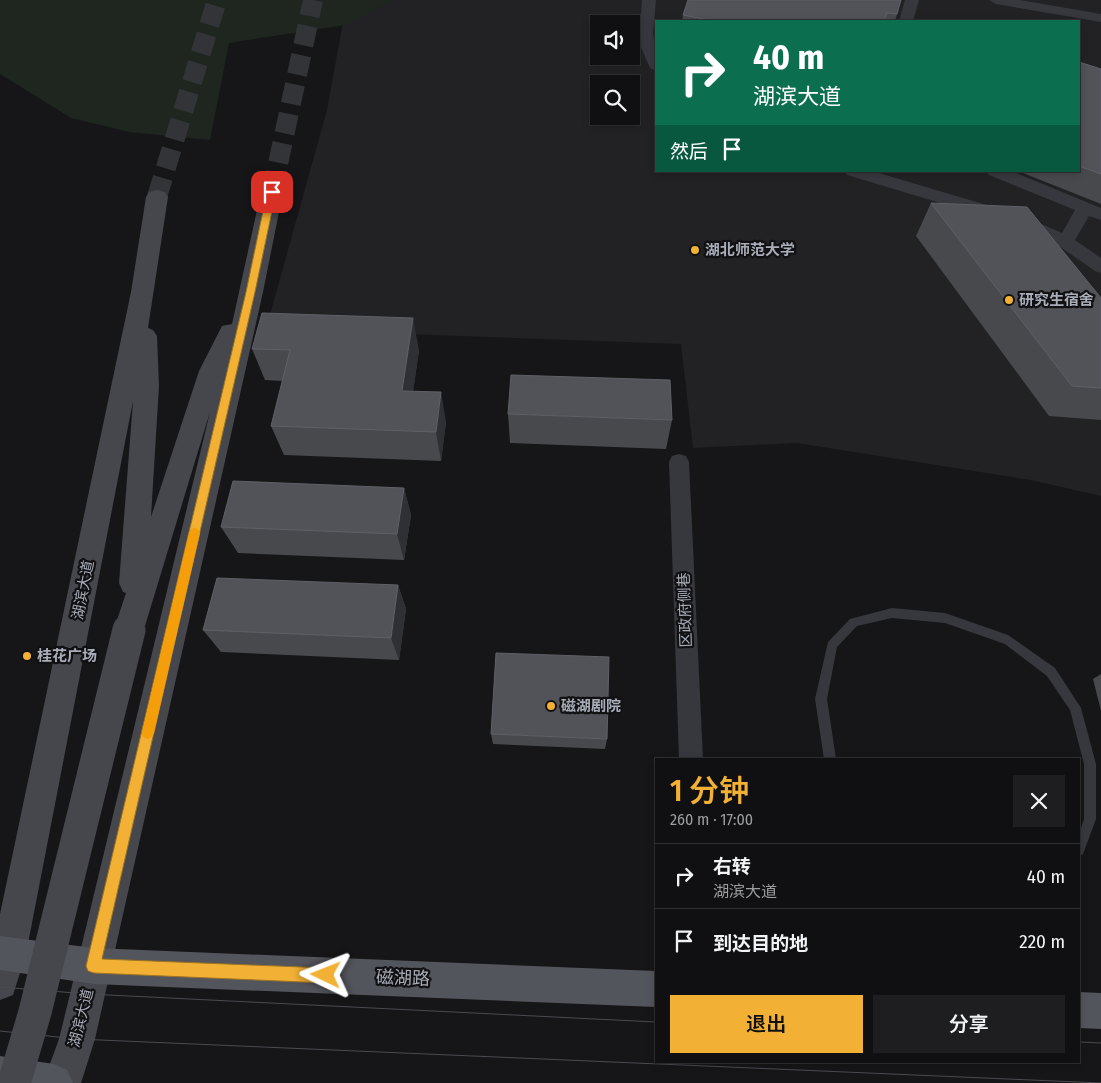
<!DOCTYPE html>
<html lang="zh">
<head>
<meta charset="utf-8">
<style>
  body { margin:0; font-family:"Fira Sans Condensed","Noto Sans SC",sans-serif; background:#1e1e20; color:#f1f3f6; height:100vh; display:flex; flex-direction:column; font-size:19px; white-space:nowrap }
  * { box-sizing:border-box; margin:0 }
  p { font-size:16px; color:#9c9d9f }
  .icon { flex:none; width:28px; height:28px; fill:none; stroke:currentColor; stroke-width:2; stroke-linecap:round; stroke-linejoin:round }
  .map { position:relative; flex:1; overflow:hidden }
  .drawer { position:absolute; left:655px; top:758px; width:425px; height:305px; display:flex; flex-direction:column; background:#101012; border-radius:0px; box-shadow:0 2px 8px #0003,0 0 0 1px #303032 }
  .drawer>* { flex:none }
  .banner { position:absolute; left:655px; top:20px; width:425px; height:152px; border-radius:0px; box-shadow:0 2px 8px #0003,0 0 0 1px #303032; background:#0b6e4f; color:#fff; overflow:hidden }
  .tools { position:absolute; left:590px; top:15px; display:grid; gap:10px }
  .tools a { display:grid; place-items:center; width:50px; height:50px; border-radius:0px; background:#101012; box-shadow:0 2px 8px #0003,0 0 0 1px #303032; font-size:25px }
  .pin { position:absolute; display:grid; place-items:center; width:42px; height:42px; color:#fff; margin:-21px; border-radius:10px; box-shadow:0 2px 8px #0006 }
  .me { position:absolute; width:55px; margin:-28px; rotate:272deg; stroke-linejoin:round; filter:drop-shadow(0 0 4px #0008) }
  .turn { display:flex; align-items:center; gap:18px; height:105px; padding:0 15px; font-size:22px }
  .turn .icon { width:65px; height:65px; stroke-width:2.5 }
  .turn b { display:block; font-size:35px; line-height:42px }
  .then { display:flex; align-items:center; height:48px; padding:0 15px; background:#0003; gap:10px; font-size:19px }
  .round { display:grid; place-items:center; flex:none; width:52px; height:52px; border-radius:0px; background:#1e1e20 }
  .head { display:flex; align-items:center; justify-content:space-between; height:85px; padding:0 15px }
  h1 { font-size:30px; font-weight:600; line-height:38px; color:#f2b134 }
  .button { display:flex; gap:10px; margin-top:auto; padding:10px 15px }
  .button a { flex:1; height:58px; border-radius:0px; background:#f2b134; color:#111; font-size:20px; font-weight:600; line-height:58px; text-align:center }
  .button a+a { background:#1e1e20; color:#f1f3f6 }
  ul { padding:0; list-style:none }
  li { display:flex; align-items:center; gap:15px; height:65px; padding:0 15px; border-top:1px solid #303032 }
  li div { flex:1 }
  li b { display:block; font-size:19px }
  li em { font-style:normal }
  .map>svg:first-child { display:block }
  .built { fill:#222225; fill-rule:evenodd }
  .green { fill:#1e261f }
  .lines { fill:none; stroke-linecap:round; stroke-linejoin:round }
  .secondary-tunnel { stroke:#333438; stroke-width:20; stroke-dasharray:20 10; stroke-linecap:butt }
  .lane { fill:#37383d; fill-rule:evenodd }
  .street { fill:#37383d; fill-rule:evenodd }
  .secondary { fill:#45474d; fill-rule:evenodd }
  .primary { fill:#53555c; fill-rule:evenodd }
  .tram { stroke:#4a4c52; stroke-width:1 }
  .secondary-bridge-far1 { stroke:#45474d; stroke-width:26 }
  .secondary-bridge { stroke:#45474d; stroke-width:33 }
  .wall { fill:#47494d }
  .shaded-wall { fill:#2f3033 }
  .building { fill:#525359; stroke:#5f6168 }
  .route { fill:#f2b134; stroke:#9d7322 }
  .slow { fill:#f59e0b }
  .poi-dot { fill:#f2b134; stroke:#111113; stroke-width:2 }
  .labels { text-anchor:middle; stroke-width:4.5; stroke-linejoin:round; paint-order:stroke }
  .poi-label { font-size:15px; font-weight:bold; fill:#a8adb8; stroke:#111113; text-anchor:start }
  .street-label { font-size:15px; fill:#a8adb8; stroke:#111113 }
  .near-street-label { font-size:18px; fill:#a8adb8; stroke:#111113 }
</style>
</head>
<body>
<div class="map">
<svg width="1101" height="1083" viewBox="0 0 1101 1083">
  <rect width="100%" height="100%" fill="#161618"/>
  <path class="built" d="M347,0H1101V496L1031,480L797,443L693,448L681,344L266,329L327,110ZM656,21H1079V171H656ZM599,24H631V56H599ZM599,84H631V116H599Z"/>
  <path class="green" d="M0,0H393L345,25L229,43L210,140L129,132L71,118L0,74Z"/>
  <g class="lines">
    <path class="secondary-tunnel" d="M272,192L313,0
      M157,197L217,0"/>
    <path class="lane" d="M892,608L945,613L1008,635L1055,668L1081,708L1096,764V819L1083,854L1079,856V834L1084,819V764L1070,710L1047,676L1005,644L945,623L892,618L857,626L837,647L827,699L836,759H824L815,699L828,642L850,619Z"/>
    <path class="street" d="M642,0H656L653,34L656,51V70L651,69L649,66L639,42Z
      M905,0H919L913,21H899Z
      M989,0H1020L1101,14V22L996,4Z
      M845,171H872L1000,209L1002,213L1000,217L994,219L847,175Z
      M987,171H1011L1101,208V220L1089,216L1075,240L1101,258V273L1095,271L1059,246L1017,226L1015,222L1017,218L1023,216L1062,233L1075,210L989,175Z
      M679,454L686,456L689,462L703,759H679L669,462L672,456Z"/>
    <path class="secondary" d="M272,185L280,187L283,192L263,292L95,1039L81,1083H43L59,1039L70,994L210,412L145,626L140,635L130,639L120,635L115,626L126,593L123,592L119,583L133,401L26,954L13,995L0,1000V914L131,292L146,197L149,192L157,190L165,192L168,197L148,328L153,330L157,336L159,386L151,517L199,371L222,326L232,324L261,192L264,187Z"/>
    <path class="primary" d="M0,936L94,948L656,971V1007L94,984L0,970Z
      M1079,992L1101,993V1029L1079,1028Z
      M0,1056L54,1064L67,1070L73,1083H0Z"/>
    <path class="tram" d="M0,987L88,994L656,1022
      M0,1031L77,1039L1101,1083
      M1079,1042L1101,1043"/>
    <path class="secondary-bridge-far1" d="M129,631L130,626"/>
    <path class="secondary-bridge" d="M14,1083L35,1012L129,630"/>
  </g>
  <path class="wall" d="M901,0L895,21H682L683,15Z
    M1079,62L1101,69V204L1018,171H1079Z
    M931,203L1101,298V420L1049,416L916,236Z
    M252,349L419,350L413,391L446,422L441,461L284,455L271,426L283,381L265,380Z
    M508,414L672,420L666,449L510,443Z
    M404,488L411,515L404,560L238,553L221,527Z
    M398,585L406,609L399,660L221,652L203,630Z
    M1101,674V711L1093,679Z
    M491,734L607,739L605,749L493,744Z"/>
  <path class="shaded-wall" d="M413,318L419,350L409,420L402,391Z
    M441,392L446,422L441,461L436,432Z
    M404,488L411,515L404,560L397,534Z
    M398,585L406,609L399,660L391,638Z"/>
  <path class="building" d="M688,0H901L897,14L887,13L884,21H713L683,15Z
    M1079,62L1101,69V174L1079,166Z
    M931,203L1027,207L1101,298V388L1072,386Z
    M262,313L413,318L402,391L441,392L436,432L271,426L290,350L252,349Z
    M511,375L670,380L672,420L508,414Z
    M233,481L404,488L397,534L221,527Z
    M217,578L398,585L391,638L203,630Z
    M496,653L609,657L607,739L491,734Z"/>
  <path class="route" d="M272,189L276,192L255,292L102,959L326,968L332,970L334,975L332,980L326,983L94,973L88,971L86,966L246,292L267,192Z"/>
  <path class="slow" d="M194,528L198,529L200,533L154,733L152,737L148,739L143,737L142,733L189,533L191,529Z"/>
  <g class="poi-dot">
    <circle cx="695" cy="250" r="5"/>
    <circle cx="1009" cy="300" r="5"/>
    <circle cx="27" cy="656" r="5"/>
    <circle cx="551" cy="706" r="5"/>
  </g>
  <g class="labels">
    <g class="poi-label">
      <text x="705" y="255">湖北师范大学</text>
      <text x="1019" y="305">研究生宿舍</text>
      <text x="37" y="661">桂花广场</text>
      <text x="561" y="711">磁湖剧院</text>
    </g>
    <g class="street-label">
      <text transform="translate(83 590) rotate(-79)" y="5">湖滨大道</text>
      <text transform="translate(685 610) rotate(-92)" y="5">区政府侧巷</text>
      <text transform="translate(81 1018) rotate(-76)" y="5">湖滨大道</text>
    </g>
    <g class="near-street-label">
      <text transform="translate(403 978) rotate(2)" y="6">磁湖路</text>
    </g>
  </g>
</svg>
<div class="tools">
<a><svg class="icon" aria-label="sound" viewBox="0 0 24 24"><path d="M4 9h4l5-4v14l-5-4H4zM17 9q2 3 0 6"/></svg></a>
<a><svg class="icon" aria-label="search" viewBox="0 0 24 24"><circle cx="10" cy="10" r="6"/><path d="M15 15l6 6"/></svg></a>
</div>
<div class="pin" style="left:272px;top:192px;background:#d93025"><svg class="icon" aria-label="arrive" viewBox="0 0 24 24"><path d="M6 21V4h12l-3 4 3 4H6"/></svg></div>
<svg class="me" style="left:326px;top:975px" viewBox="-20 -20 40 40"><path d="M0-17L14 15 0 8-14 15z" fill="#f2b134" stroke="#fff" stroke-width="4"/></svg>
<div class="banner">
<div class="turn"><svg class="icon" aria-label="right" viewBox="0 0 24 24"><path d="M7 20v-9h11M14 6l5 5-5 5"/></svg><div><b>40 m</b>湖滨大道</div></div>
<div class="then">然后<svg class="icon" aria-label="arrive" viewBox="0 0 24 24"><path d="M6 21V4h12l-3 4 3 4H6"/></svg></div>
</div>
<section class="drawer">
<div class="head"><div><h1>1 分钟</h1><p>260 m · 17:00</p></div><a class="round"><svg class="icon" aria-label="close" viewBox="0 0 24 24"><path d="M6 6l12 12M18 6L6 18"/></svg></a></div>
<ul>
<li><svg class="icon" aria-label="right" viewBox="0 0 24 24"><path d="M7 20v-9h11M14 6l5 5-5 5"/></svg><div><b>右转</b><p>湖滨大道</p></div><em>40 m</em></li>
<li><svg class="icon" aria-label="arrive" viewBox="0 0 24 24"><path d="M6 21V4h12l-3 4 3 4H6"/></svg><div><b>到达目的地</b></div><em>220 m</em></li>
</ul>
<div class="button"><a>退出</a><a>分享</a></div>
</section>
</div>
</body>
</html>
